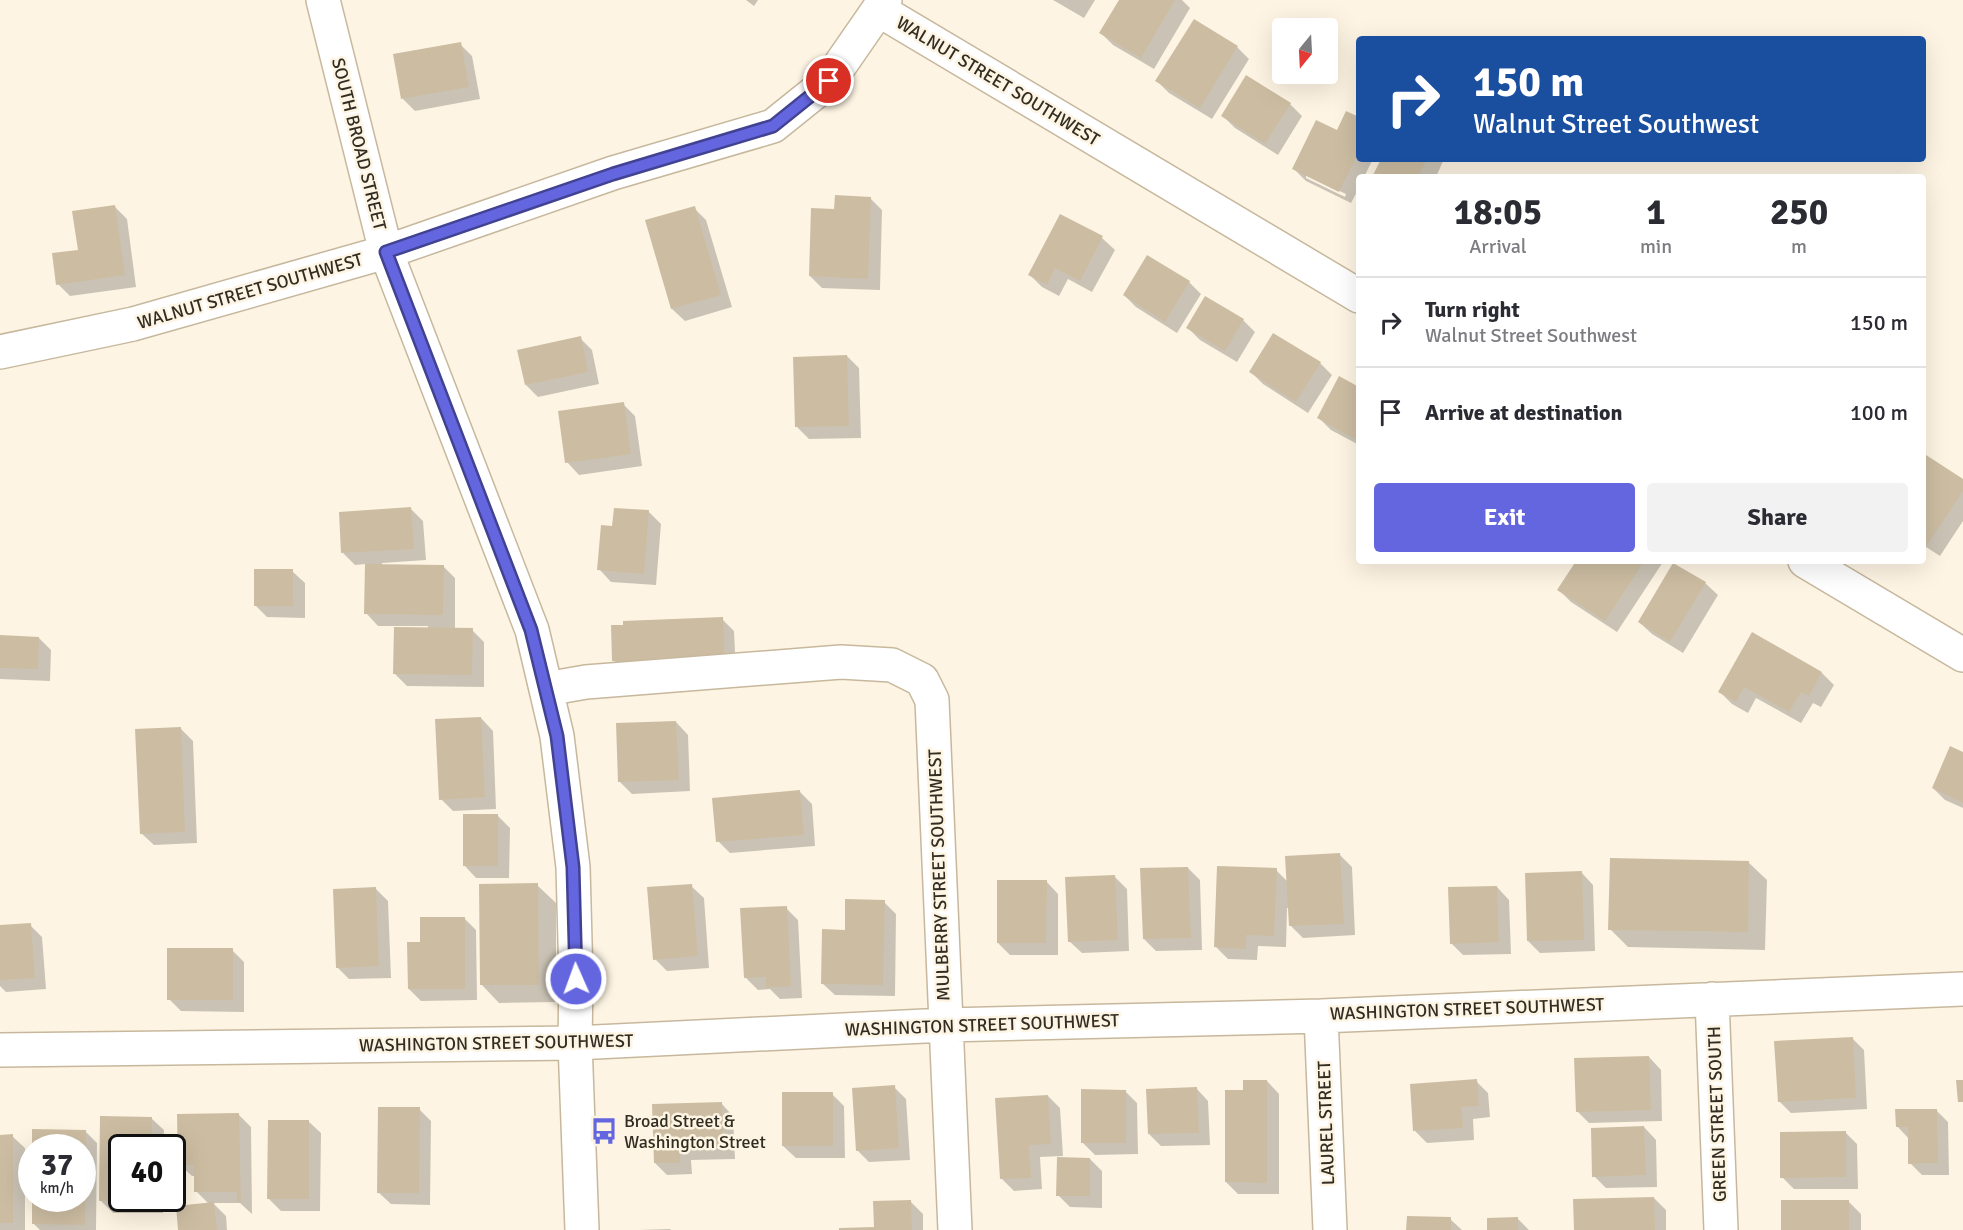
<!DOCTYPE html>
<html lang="en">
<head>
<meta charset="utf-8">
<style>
  body { margin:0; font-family:Signika,sans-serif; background:#f2f2f3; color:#2b2b33; height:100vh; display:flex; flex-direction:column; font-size:22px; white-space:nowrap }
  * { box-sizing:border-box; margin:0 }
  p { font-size:20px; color:#7c7c81 }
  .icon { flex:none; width:33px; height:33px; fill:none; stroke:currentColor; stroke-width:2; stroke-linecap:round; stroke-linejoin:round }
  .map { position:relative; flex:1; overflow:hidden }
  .drawer { position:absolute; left:1356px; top:174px; width:570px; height:390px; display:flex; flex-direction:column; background:#fff; border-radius:6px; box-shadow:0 6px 24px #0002 }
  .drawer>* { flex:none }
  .hud { position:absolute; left:1356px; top:36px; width:570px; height:126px; border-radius:6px; box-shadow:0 6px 24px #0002; background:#1a4fa0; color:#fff; overflow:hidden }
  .needle { width:39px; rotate:198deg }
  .tools { position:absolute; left:1272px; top:18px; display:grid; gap:12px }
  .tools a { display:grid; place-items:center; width:66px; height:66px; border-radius:6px; background:#fff; box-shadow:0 6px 24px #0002; font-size:30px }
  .speed { position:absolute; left:18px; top:1134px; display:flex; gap:12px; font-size:30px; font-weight:700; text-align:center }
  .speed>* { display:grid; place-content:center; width:78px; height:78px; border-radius:50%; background:#fff; box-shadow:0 6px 24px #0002; line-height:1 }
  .speed small { font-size:15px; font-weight:400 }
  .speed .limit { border:3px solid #111; border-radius:9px; background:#fff; color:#111 }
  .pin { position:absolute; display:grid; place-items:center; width:51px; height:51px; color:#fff; margin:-26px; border:3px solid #fff; border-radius:50%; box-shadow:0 2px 6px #0007 }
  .me { position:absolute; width:66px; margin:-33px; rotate:358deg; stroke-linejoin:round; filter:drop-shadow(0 0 4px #0008) }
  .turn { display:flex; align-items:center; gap:21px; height:126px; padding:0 18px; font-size:27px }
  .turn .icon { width:78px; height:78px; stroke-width:2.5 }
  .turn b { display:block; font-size:42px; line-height:51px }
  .eta { display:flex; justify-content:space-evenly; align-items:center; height:102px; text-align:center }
  .eta b { font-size:36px; font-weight:700; line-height:42px }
  .primary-button { display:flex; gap:12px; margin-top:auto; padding:12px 18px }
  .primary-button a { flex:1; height:69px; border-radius:6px; background:#6466df; color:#fff; font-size:24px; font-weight:700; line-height:69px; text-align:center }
  .primary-button a+a { background:#f2f2f3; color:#2b2b33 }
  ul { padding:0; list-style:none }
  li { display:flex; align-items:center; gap:18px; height:90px; padding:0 18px; border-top:2px solid #e1e1e2 }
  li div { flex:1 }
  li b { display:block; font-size:22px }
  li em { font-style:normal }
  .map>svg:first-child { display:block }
  .shadow { fill:#0003; fill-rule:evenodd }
  .building { fill:#ccbda2 }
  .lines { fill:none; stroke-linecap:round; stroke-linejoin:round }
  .minor-casing { stroke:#c7b89d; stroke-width:36 }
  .minor { stroke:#fff; stroke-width:33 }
  .route-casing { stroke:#414291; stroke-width:15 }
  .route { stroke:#6466df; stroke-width:10 }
  .labels { text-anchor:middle; stroke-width:5; stroke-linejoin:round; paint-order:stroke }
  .street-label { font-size:18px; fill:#322d22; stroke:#fdf4e3 }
  .poi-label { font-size:18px; fill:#322d22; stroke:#fdf4e3; text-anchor:start }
</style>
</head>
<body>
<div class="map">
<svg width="1963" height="1230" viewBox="0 0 1963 1230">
  <rect width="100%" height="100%" fill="#fdf4e3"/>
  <path class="shadow" d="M746,0H758L754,6Z
    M1053,0H1095L1084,18Z
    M1120,0H1182L1190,8L1154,69L1113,45L1101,33Z
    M1194,21L1237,47L1249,59L1212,119L1169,93L1157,81Z
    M460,44L472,56L480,99L415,111L403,99L395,56Z
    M1290,104L1302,116L1278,155L1235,128L1223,116Z
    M1359,119V159H1373L1364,177H1359V188L1351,203L1306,181L1294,169L1338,132ZM1306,175L1346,194L1345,197L1306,178Z
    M1382,159H1444L1436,177H1373Z
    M870,198L882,210L880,290L822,288L810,276L836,210Z
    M115,207L127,219L136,287L70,296L58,284Z
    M694,208L706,220L732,307L685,321L672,309Z
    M1061,216L1102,238L1115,250L1092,292L1068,279L1059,296L1042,287L1030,275Z
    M1189,282L1201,294L1177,333L1136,307L1124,295Z
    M1243,320L1255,332L1237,362L1200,340L1188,328Z
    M580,338L592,350L599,384L538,397L526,385Z
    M847,356L859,368L861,438L809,439L797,427Z
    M1320,363L1332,375L1308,413L1263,384L1251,372Z
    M1359,388V445L1331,430L1319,418Z
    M623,404L635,416L642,466L579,475L567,462Z
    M1923,454L1963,481V521L1940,556L1923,545Z
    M411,509L423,521L426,560L382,563V565L443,566L455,578V630H472L484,642V687L407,686L395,674L428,629V626H378L366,613V564L355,565L343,553Z
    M649,512L661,524L656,585L611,582L599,569Z
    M1578,561H1661L1663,562L1617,632L1571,602L1559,590Z
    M1674,565L1705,583L1718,595L1683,653L1652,634L1639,622Z
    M292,571L305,583V618L267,617L255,605Z
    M722,619L734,631L736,673H626L614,661Z
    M1752,634L1822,673L1834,685L1821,707L1813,703L1801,723L1756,698L1748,713L1732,704L1720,692Z
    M0,637L39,638L51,650L50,681L0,679Z
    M481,718L493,731L496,809L453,811L441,799Z
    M676,722L688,735L690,791L632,794L620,782Z
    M181,729L193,741L197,843L154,845L141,833Z
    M1963,754V808L1945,800L1933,788Z
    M800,792L812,804L815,846L730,853L718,841Z
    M498,816L510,828L509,878H476L464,865Z
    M1340,855L1352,867L1355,935L1303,938L1291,926L1290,908H1287L1286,947L1258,946L1257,960L1228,959L1216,947L1276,870L1288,882Z
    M1748,862L1767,880L1765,950L1628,947L1610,929Z
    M1188,868L1200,880L1202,950L1156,951L1144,939Z
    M1581,872L1593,885L1595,951L1540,953L1528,941Z
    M1115,877L1127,889L1129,951L1082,953L1069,941Z
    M1046,881L1058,894V955H1010L998,943Z
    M537,885L556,903V1002L499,1003L481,984Z
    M691,886L704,898L709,968L667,971L655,959Z
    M1497,887L1509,900L1511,954L1463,955L1451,943Z
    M376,889L388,901L391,978L349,979L337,967Z
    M884,902L896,914L895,996L835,995L822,983Z
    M786,908L798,920L802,998L780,999L770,989L758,990L746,978Z
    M464,918L476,930L477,1000L421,1001L409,989Z
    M30,925L42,937L46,989L6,992L0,986V927Z
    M232,950L244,962V1012L181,1011L169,999Z
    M1852,1038L1864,1050L1867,1109L1791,1113L1779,1101Z
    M1649,1057L1661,1070L1662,1121L1589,1123L1577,1111Z
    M1267,1081L1279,1094V1194H1238L1226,1182L1245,1092Z
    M1476,1081L1488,1093L1490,1117L1473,1119L1474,1140L1427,1143L1415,1131Z
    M894,1087L906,1099L910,1160L869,1162L857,1150Z
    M1196,1088L1208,1101L1210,1145L1161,1146L1149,1134Z
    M1125,1091L1137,1103L1138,1154L1095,1155L1083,1143Z
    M832,1094L844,1106L845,1158H796L783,1146Z
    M1048,1096L1060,1108L1063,1156L1040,1157L1042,1189L1014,1191L1002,1179Z
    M721,1103L733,1116L735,1159L691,1160L692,1174L667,1175L655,1163Z
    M419,1109L431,1121L430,1205L391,1204L378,1192Z
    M1936,1110L1948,1122L1949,1175H1922L1910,1163L1909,1139L1897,1126Z
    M239,1115L251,1127L252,1214L240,1203H213L226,1216L227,1230H180L209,1204L196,1191V1176H192L179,1164Z
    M101,1118H151L164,1130L163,1148H122V1198H163V1213H113L101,1201Z
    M308,1121L321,1133L320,1211H281L269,1199Z
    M1644,1127L1656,1140L1657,1187L1606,1188L1594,1176Z
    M85,1131L97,1143L96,1230H40L33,1223L82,1198Z
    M1845,1132L1857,1144L1858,1189H1794L1782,1177Z
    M0,1136H12L25,1148V1230H0Z
    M1090,1159L1102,1171V1208L1070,1207L1058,1195Z
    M1654,1198L1666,1210V1230H1576Z
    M910,1201L923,1214V1230H841L875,1228Z
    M1849,1202L1861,1214V1230H1783Z
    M1450,1219L1462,1230H1408Z
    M1518,1219L1529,1230H1488Z
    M670,1229L671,1230H639Z"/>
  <path class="building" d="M1119,0H1175L1141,58L1099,33Z
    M1194,19L1238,46L1200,108L1155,81Z
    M461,42L469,87L401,99L393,54Z
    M1246,75L1291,103L1265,144L1221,116Z
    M1346,111L1359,117V151L1339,192L1292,169L1316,120L1337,130Z
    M1381,159H1427L1418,177H1372Z
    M835,195L871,197L868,279L809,276L811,208L834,209Z
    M115,205L125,275L56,285L52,253L78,250L72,211Z
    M695,206L721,295L671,309L645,220Z
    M1060,214L1103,236L1080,281L1055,268L1047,285L1028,275Z
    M1147,255L1190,281L1165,322L1123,295Z
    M1205,296L1244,319L1225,351L1186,328Z
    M1273,333L1321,362L1296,402L1249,372Z
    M581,336L588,372L525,385L517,350Z
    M847,355L849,426L795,427L793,357Z
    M1339,376L1359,387V441L1317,418Z
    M624,402L631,454L565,463L558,411Z
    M1923,453L1963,479V491L1927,545L1923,542Z
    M411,507L414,549L341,553L339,512Z
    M614,508L649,510L644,574L597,570L601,525L612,526Z
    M1576,561H1644L1605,621L1557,590Z
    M1673,563L1706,582L1670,642L1638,622Z
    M365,564L444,565L443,615L364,614Z
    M254,569H293V606H254Z
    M723,617L725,662L624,665V661H612L611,625H623V621Z
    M394,627L473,628L472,675L393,674Z
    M1752,632L1822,672L1809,696L1801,692L1789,712L1744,687L1736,702L1718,692Z
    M0,635L39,637L38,669L0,668Z
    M481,717L485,797L439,800L435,719Z
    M676,721L679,780L618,782L616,723Z
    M181,727L185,832L140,834L135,729Z
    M1950,746L1963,752V803L1932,788Z
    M800,790L804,835L716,842L712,798Z
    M463,814H498V866H463Z
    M1340,853L1344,924L1289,926L1285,856Z
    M1610,858L1749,861L1748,932L1608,930Z
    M1217,866L1277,868L1274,936L1246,935V949L1214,947Z
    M1188,867L1191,938L1143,939L1140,868Z
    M1582,871L1584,940L1527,941L1525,873Z
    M1115,875L1118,940L1068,942L1065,877Z
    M997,880H1047L1046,943H997Z
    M538,883L539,985H480L479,884Z
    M692,884L698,956L653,960L647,887Z
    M1497,886L1499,942L1450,944L1448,887Z
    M376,887L379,966L336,968L333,889Z
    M845,899L885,900L883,985L821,984L822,929L845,930Z
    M787,906L791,986L766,988V977L744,978L740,908Z
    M420,917H465V989H408L407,942H420Z
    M31,923L35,978L0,980V925Z
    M167,948H233V1000H167Z
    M1853,1037L1856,1098L1778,1102L1774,1041Z
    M1649,1056L1651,1110L1576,1112L1574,1058Z
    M1477,1079L1479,1106L1461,1107L1463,1128L1413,1131L1410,1084Z
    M1243,1080H1267V1183L1225,1182V1090H1243Z
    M1956,1080H1963V1102H1958Z
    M895,1085L899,1148L856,1151L852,1088Z
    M1197,1087L1199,1133L1148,1134L1146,1089Z
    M1081,1089L1126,1090V1143H1081Z
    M782,1092H833V1146H782Z
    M1048,1095L1051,1144L1029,1145L1031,1178L1000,1179L995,1098Z
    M722,1102L723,1147L680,1148V1163H654L652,1104Z
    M378,1107H420L419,1193H377Z
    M1895,1109H1937L1938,1163L1908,1164V1127H1896Z
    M239,1113L241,1202H237V1192H194V1165H178L177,1114Z
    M100,1116L152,1117V1148H122V1198H152V1201H99Z
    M268,1120H309V1199H267Z
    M1644,1126L1646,1175L1592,1177L1591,1128Z
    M32,1129L86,1130L85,1225L32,1224V1198H82V1148H32Z
    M1846,1131V1177L1780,1178V1132Z
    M13,1134V1223H0V1135Z
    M1057,1157L1090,1158V1196H1056Z
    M1654,1197L1655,1230H1574L1573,1199Z
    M911,1200L912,1230H839V1228L874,1227L873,1201Z
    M1781,1200H1849V1230H1781Z
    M214,1202L217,1230H178L176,1206Z
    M1407,1216L1451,1217V1230H1406Z
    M1518,1217V1230H1487V1218Z"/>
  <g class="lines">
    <defs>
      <path id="minor" d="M323,0L386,252L532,630L557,736L573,867L576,979L575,1043L582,1230
        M879,10L1359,296
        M0,352L133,324L386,252L613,173L773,126L829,81L885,0
        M1805,561L1963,655
        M546,689L586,682L841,662L892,665L922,680L932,700L955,1230
        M1712,999L1721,1230
        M1321,1016L1330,1230
        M0,1050L575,1043L945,1025L1321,1016L1963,989"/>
    </defs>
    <use href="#minor" class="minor-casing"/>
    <use href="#minor" class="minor"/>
  </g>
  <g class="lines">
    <defs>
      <path id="route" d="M576,979L573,867L557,736L531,630L386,252L613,174L773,126L829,81"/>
    </defs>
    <use href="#route" class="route-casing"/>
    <use href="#route" class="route"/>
  </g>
  <defs>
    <symbol id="bus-bare" viewBox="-9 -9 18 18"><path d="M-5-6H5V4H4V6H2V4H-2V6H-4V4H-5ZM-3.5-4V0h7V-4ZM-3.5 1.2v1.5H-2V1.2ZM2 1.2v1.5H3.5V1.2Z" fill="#6466df" stroke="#fdf4e3" stroke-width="2.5" paint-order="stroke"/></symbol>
  </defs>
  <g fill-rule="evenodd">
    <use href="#bus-bare" x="585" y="1112" width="38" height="38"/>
  </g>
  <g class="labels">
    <g class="street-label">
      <text transform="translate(998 81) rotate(31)" y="6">WALNUT STREET SOUTHWEST</text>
      <text transform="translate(359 144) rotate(76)" y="6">SOUTH BROAD STREET</text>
      <text transform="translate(250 291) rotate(-16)" y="6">WALNUT STREET SOUTHWEST</text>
      <text transform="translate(939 875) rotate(-92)" y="6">MULBERRY STREET SOUTHWEST</text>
      <text transform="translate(1467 1009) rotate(-2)" y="6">WASHINGTON STREET SOUTHWEST</text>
      <text transform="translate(982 1025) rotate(-2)" y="6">WASHINGTON STREET SOUTHWEST</text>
      <text transform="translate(496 1043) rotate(-1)" y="6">WASHINGTON STREET SOUTHWEST</text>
      <text transform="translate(1717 1114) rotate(-92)" y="6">GREEN STREET SOUTH</text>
      <text transform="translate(1326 1123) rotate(-92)" y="6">LAUREL STREET</text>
    </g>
    <g class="poi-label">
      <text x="624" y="1127">Broad Street &amp;<tspan x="624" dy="21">Washington Street</tspan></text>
    </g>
  </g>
</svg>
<div class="tools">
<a><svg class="needle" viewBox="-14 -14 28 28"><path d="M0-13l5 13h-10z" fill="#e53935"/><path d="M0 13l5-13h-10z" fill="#7c7c81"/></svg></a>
</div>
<div class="speed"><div>37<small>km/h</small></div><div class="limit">40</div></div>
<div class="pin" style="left:829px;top:81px;background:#d93025"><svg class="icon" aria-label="arrive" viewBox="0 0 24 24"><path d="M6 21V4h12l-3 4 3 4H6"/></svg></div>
<svg class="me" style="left:576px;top:979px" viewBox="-20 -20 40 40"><circle r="17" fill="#6466df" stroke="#fff" stroke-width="3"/><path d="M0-11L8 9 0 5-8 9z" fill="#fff"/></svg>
<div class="hud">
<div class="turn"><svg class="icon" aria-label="right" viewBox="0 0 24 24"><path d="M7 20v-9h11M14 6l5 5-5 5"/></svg><div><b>150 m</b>Walnut Street Southwest</div></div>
</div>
<section class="drawer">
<div class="eta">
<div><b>18:05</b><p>Arrival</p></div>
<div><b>1</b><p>min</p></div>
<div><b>250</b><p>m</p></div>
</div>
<ul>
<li><svg class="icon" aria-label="right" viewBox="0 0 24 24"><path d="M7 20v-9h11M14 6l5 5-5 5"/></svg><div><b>Turn right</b><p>Walnut Street Southwest</p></div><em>150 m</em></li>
<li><svg class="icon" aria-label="arrive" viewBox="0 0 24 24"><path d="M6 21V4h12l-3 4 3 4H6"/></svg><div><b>Arrive at destination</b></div><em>100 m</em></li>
</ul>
<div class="primary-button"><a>Exit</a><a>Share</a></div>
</section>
</div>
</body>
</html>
